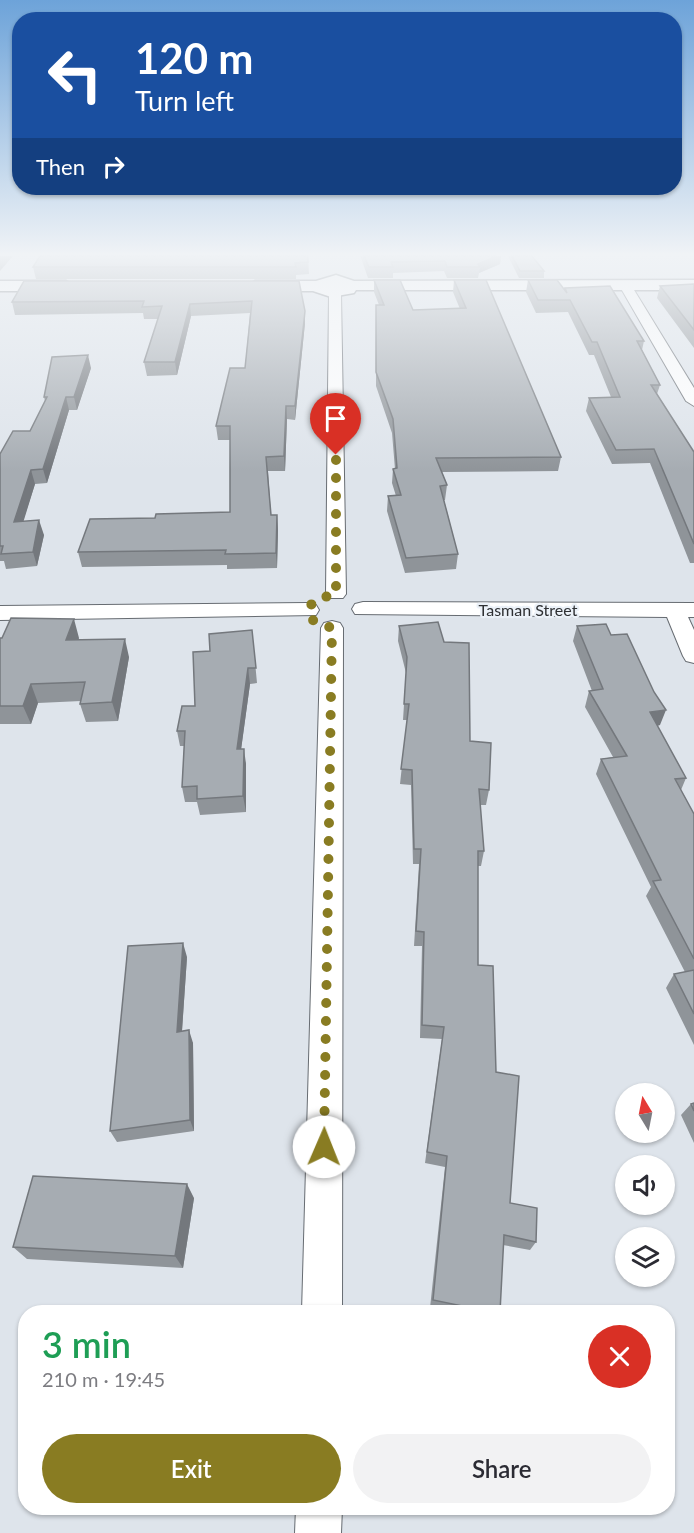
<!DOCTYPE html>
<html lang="en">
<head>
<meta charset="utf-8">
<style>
  body { margin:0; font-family:Lato,sans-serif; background:#f2f2f3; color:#2b2b33; height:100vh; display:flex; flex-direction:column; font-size:22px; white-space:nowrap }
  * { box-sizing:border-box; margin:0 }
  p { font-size:20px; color:#7c7c81 }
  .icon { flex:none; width:33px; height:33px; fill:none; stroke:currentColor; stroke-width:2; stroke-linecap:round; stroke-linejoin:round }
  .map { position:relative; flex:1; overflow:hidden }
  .panel { position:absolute; left:18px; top:1305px; width:657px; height:210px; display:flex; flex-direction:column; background:#fff; border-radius:24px; box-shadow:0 2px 4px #0004 }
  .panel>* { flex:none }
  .hud { position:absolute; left:12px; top:12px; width:670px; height:183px; border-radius:24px; box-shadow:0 2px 4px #0004; background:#1a4fa0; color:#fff; overflow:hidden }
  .needle { width:39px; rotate:350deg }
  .buttons { position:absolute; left:615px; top:1083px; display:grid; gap:12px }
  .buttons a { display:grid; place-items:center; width:60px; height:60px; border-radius:50%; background:#fff; box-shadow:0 2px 4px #0004; font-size:30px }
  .pin { position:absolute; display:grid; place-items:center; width:51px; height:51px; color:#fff; margin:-62px -26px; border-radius:50% 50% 50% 0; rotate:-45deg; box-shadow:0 0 6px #0007 }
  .pin .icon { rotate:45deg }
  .me { position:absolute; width:66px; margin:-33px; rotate:1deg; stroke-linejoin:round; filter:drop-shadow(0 0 4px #0008) }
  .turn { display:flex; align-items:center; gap:21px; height:126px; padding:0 24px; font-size:27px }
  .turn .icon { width:78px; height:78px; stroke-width:2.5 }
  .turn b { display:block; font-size:42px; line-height:51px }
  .then { display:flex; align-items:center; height:57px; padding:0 24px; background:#0003; gap:12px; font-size:22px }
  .round { display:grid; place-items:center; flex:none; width:63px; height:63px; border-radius:32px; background:#f2f2f3 }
  .overview { display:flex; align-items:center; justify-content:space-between; height:102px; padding:0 24px }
  h1 { font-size:36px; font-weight:600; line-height:45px; color:#1e9e55 }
  .primary-button { display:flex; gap:12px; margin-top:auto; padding:12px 24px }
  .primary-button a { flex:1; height:69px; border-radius:36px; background:#897c22; color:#fff; font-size:24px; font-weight:600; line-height:69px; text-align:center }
  .primary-button a+a { background:#f2f2f3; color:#2b2b33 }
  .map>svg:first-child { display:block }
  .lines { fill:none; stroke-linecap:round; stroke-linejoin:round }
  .minor-casing { stroke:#676c72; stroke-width:2 }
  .tertiary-casing { stroke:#676c72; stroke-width:3 }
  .minor { fill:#fff; fill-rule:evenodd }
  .tertiary { fill:#fff; fill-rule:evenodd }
  .wall { fill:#8f9499 }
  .shaded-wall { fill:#74787d }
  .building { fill:#a6acb2; stroke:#74787d; stroke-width:1.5 }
  .route { stroke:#897c22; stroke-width:10; stroke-dasharray:0 18 }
  .labels { text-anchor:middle; stroke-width:4.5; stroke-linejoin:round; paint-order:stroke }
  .street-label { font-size:16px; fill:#2e3033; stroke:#ebf1f8 }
</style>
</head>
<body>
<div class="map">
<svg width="694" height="1533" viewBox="0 0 694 1533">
  <rect width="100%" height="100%" fill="#dee4eb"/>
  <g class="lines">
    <defs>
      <path id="minor" d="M625,281L631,285L694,388V406L686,401L619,285Z
        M335,289L341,293L346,594L343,598H329L326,594L329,293Z
        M363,602L694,603V617H688L694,630V663L686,661L683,656L667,617L355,614L352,609L355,604Z
        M308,603L316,605L319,610L316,615L0,620V606Z
        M332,621L340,623L343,628L342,1312H302L321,628L324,623Z
        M296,1508H342L341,1533H295Z"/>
      <path id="tertiary" d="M336,275L354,281L694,280V290H356L354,293L331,297L313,291H255L247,286L255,281H316Z
        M0,281H66L74,286L66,291H0Z"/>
    </defs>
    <use href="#minor" class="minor-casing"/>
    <use href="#tertiary" class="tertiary-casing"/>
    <use href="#minor" class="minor"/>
    <use href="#tertiary" class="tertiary"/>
  </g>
  <path class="wall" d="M308,256L309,274L296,275V279H36L33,267Z
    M361,256H501L500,264L479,273L478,278H447L444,271L393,273V278H368L361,258Z
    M508,256H532L544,271V278H519Z
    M374,280L413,310L460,309L453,292L454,280L561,457L558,471L442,472L447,485L445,500H444L458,554L456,569L405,573L387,511L388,496H396L392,483L393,469H395L392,433L376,386V305H379L374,292Z
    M528,280L564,290L565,288L644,341L642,350L660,385L657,394L694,452V563H690L650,463L612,464L586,411L589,398L611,397L594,355H589L568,312L536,313L526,292Z
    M299,281L305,311V323L295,420L287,419L285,471H268L271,515H277L278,530L277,568L227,569V565L82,567L78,552L155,518L230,512V440H218L216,426L245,368L250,313L191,316L177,375L147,376L144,362L158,319H144L143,313L15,315L12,302Z
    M694,284V348L657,298L660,286Z
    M91,368L77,410H69L47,483L35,484L23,521L44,535L37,566L6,569L4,561H0V454L30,431L45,401L44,397Z
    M399,626L470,741L489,790L486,805H480L484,851L481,866H478V965L496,1072L510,1203L536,1242L530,1250L503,1245L500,1312H453L430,1308L445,1167L425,1163L442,1039L420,1038L422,946H414L419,864H413L411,785L400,784L407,720H403L406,673L398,641Z
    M577,626L611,635L660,725L657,726L686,778L681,790L694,814V1045L666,988L674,974L685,972L646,896L651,887L596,774L601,759L613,757L585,707L589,691H592L573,641Z
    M252,630L257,683L250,684L241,749L246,764V812L200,815L197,802H185L182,787L184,746H180L177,731L195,706L210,651Z
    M0,638H79L78,640L129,657L118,721L86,722L80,704L81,701L38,703L31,724H0Z
    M187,957L182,1031L193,1043L194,1131L117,1142L110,1131Z
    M694,1103V1143L681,1115L691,1104Z
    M194,1198L183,1268L27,1259L13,1247Z"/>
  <path class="shaded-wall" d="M0,256H13L0,271Z
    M496,256H501L500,264L479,273L480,267L478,264Z
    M190,304L191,316L177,375L175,362Z
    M305,311V323L295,420V406Z
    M88,355L91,368L77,410L74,397Z
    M66,397L69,410L47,483L43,469Z
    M286,406L287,419L285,471L284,456Z
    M31,470L35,484L19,536L14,522Z
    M277,515L278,530L277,568L276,553Z
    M39,520L44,535L37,566L33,552Z
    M74,619L79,638L71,659L66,640Z
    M125,639L129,657L118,721L112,702Z
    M248,668L250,684L239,765L237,749Z
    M31,684L38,703L31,724L23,706Z
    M666,710L660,725L644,728L650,712Z
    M244,749L246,764V812L243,796Z
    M183,943L187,957L181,1045L177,1032Z
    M189,1030L193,1043L194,1131L190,1120Z
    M187,1184L194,1198L183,1268L175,1256Z"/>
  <path class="building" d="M40,256H308V262L295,263L296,267H33Z
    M364,256H496L478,264L480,267H447L445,261L391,262L393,267H369Z
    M512,256H532L544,271H520Z
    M374,280H400L413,310L466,308L454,280H486L561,457L436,458L447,485L440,486L458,554L406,558L388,496L401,495L393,469L397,468L393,419L376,372V305H384Z
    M528,280H557L567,293L565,288L610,286L644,341H637L660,385H651L694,452V544L654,449L616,450L589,398L620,397L597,342H592L570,300H538Z
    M24,281H299L305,311L295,406H286L284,456L266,457L271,515H277L276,553L225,554L226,550L78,552L90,519L155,518L156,514L230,512V426H216L230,368H245L252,301L190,304L175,362H144L162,306L142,307L144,301L12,302Z
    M694,284V330L660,286Z
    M88,355L74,397H66L43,469L31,470L14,522L39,520L33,552L1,554L3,546H0V454L13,431H30L47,397H44L52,357Z
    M11,618L74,619L66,640L125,639L112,702L80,704L85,682L31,684L23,706H0V638H2Z
    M438,622L444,642L469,643L470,741L491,743L489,790L479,789L484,851H478V965L493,966L496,1072L519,1076L510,1203L537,1208L536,1242L504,1235L500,1312H491L433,1300L447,1156L427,1152L444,1027L422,1025L424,932L416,931L421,849H414L412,770L401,769L409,704H404L407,657L399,626Z
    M606,624L611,635L627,634L654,692L666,710L650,712L686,778L675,779L694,814V959L653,881L661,880L601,759L627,756L589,691L603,689L577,626Z
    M252,630L256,668H248L237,749H244L243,796L197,799V786L182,787L185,731H177L182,706H195L193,652L210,651L209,634Z
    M183,943L177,1032L189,1030L190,1120L110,1131L128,946Z
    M694,970V1014L674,974Z
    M694,1103V1111L691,1104Z
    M33,1176L187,1184L175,1256L13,1247Z"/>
  <linearGradient id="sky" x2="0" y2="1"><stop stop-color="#6da3d9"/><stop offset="0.54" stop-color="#f0f3f6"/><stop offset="1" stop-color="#f0f3f6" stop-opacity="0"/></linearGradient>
  <rect width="694" height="471" fill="url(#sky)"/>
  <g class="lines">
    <path class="route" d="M324,1147L332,628L314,622L308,610L314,600L336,594V455"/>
  </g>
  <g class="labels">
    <g class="street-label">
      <text x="528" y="616">Tasman Street</text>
    </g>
  </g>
</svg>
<div class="buttons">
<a><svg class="needle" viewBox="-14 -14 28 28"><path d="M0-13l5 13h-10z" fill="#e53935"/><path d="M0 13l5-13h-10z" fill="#7c7c81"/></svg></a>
<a><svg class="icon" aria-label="sound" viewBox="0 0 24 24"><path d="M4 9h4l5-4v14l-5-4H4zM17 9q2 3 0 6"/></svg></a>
<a><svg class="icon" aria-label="layers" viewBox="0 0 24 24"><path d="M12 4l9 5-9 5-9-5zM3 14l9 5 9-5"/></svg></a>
</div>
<div class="pin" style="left:336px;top:455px;background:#d93025"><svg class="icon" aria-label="arrive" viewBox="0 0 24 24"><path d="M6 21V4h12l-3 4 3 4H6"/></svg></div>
<svg class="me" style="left:324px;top:1147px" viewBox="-20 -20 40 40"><circle r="19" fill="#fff"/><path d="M0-13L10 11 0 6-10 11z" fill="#897c22"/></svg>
<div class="hud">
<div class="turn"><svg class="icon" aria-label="left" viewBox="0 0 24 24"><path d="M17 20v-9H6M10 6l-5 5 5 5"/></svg><div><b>120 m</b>Turn left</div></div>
<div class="then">Then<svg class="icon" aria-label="right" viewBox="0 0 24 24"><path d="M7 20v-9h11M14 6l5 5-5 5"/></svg></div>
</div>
<section class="panel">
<div class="overview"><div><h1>3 min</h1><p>210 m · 19:45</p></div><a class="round" style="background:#d93025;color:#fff"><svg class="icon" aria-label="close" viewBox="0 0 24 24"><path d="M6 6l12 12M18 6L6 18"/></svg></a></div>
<div class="primary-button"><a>Exit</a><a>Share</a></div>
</section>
</div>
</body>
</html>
